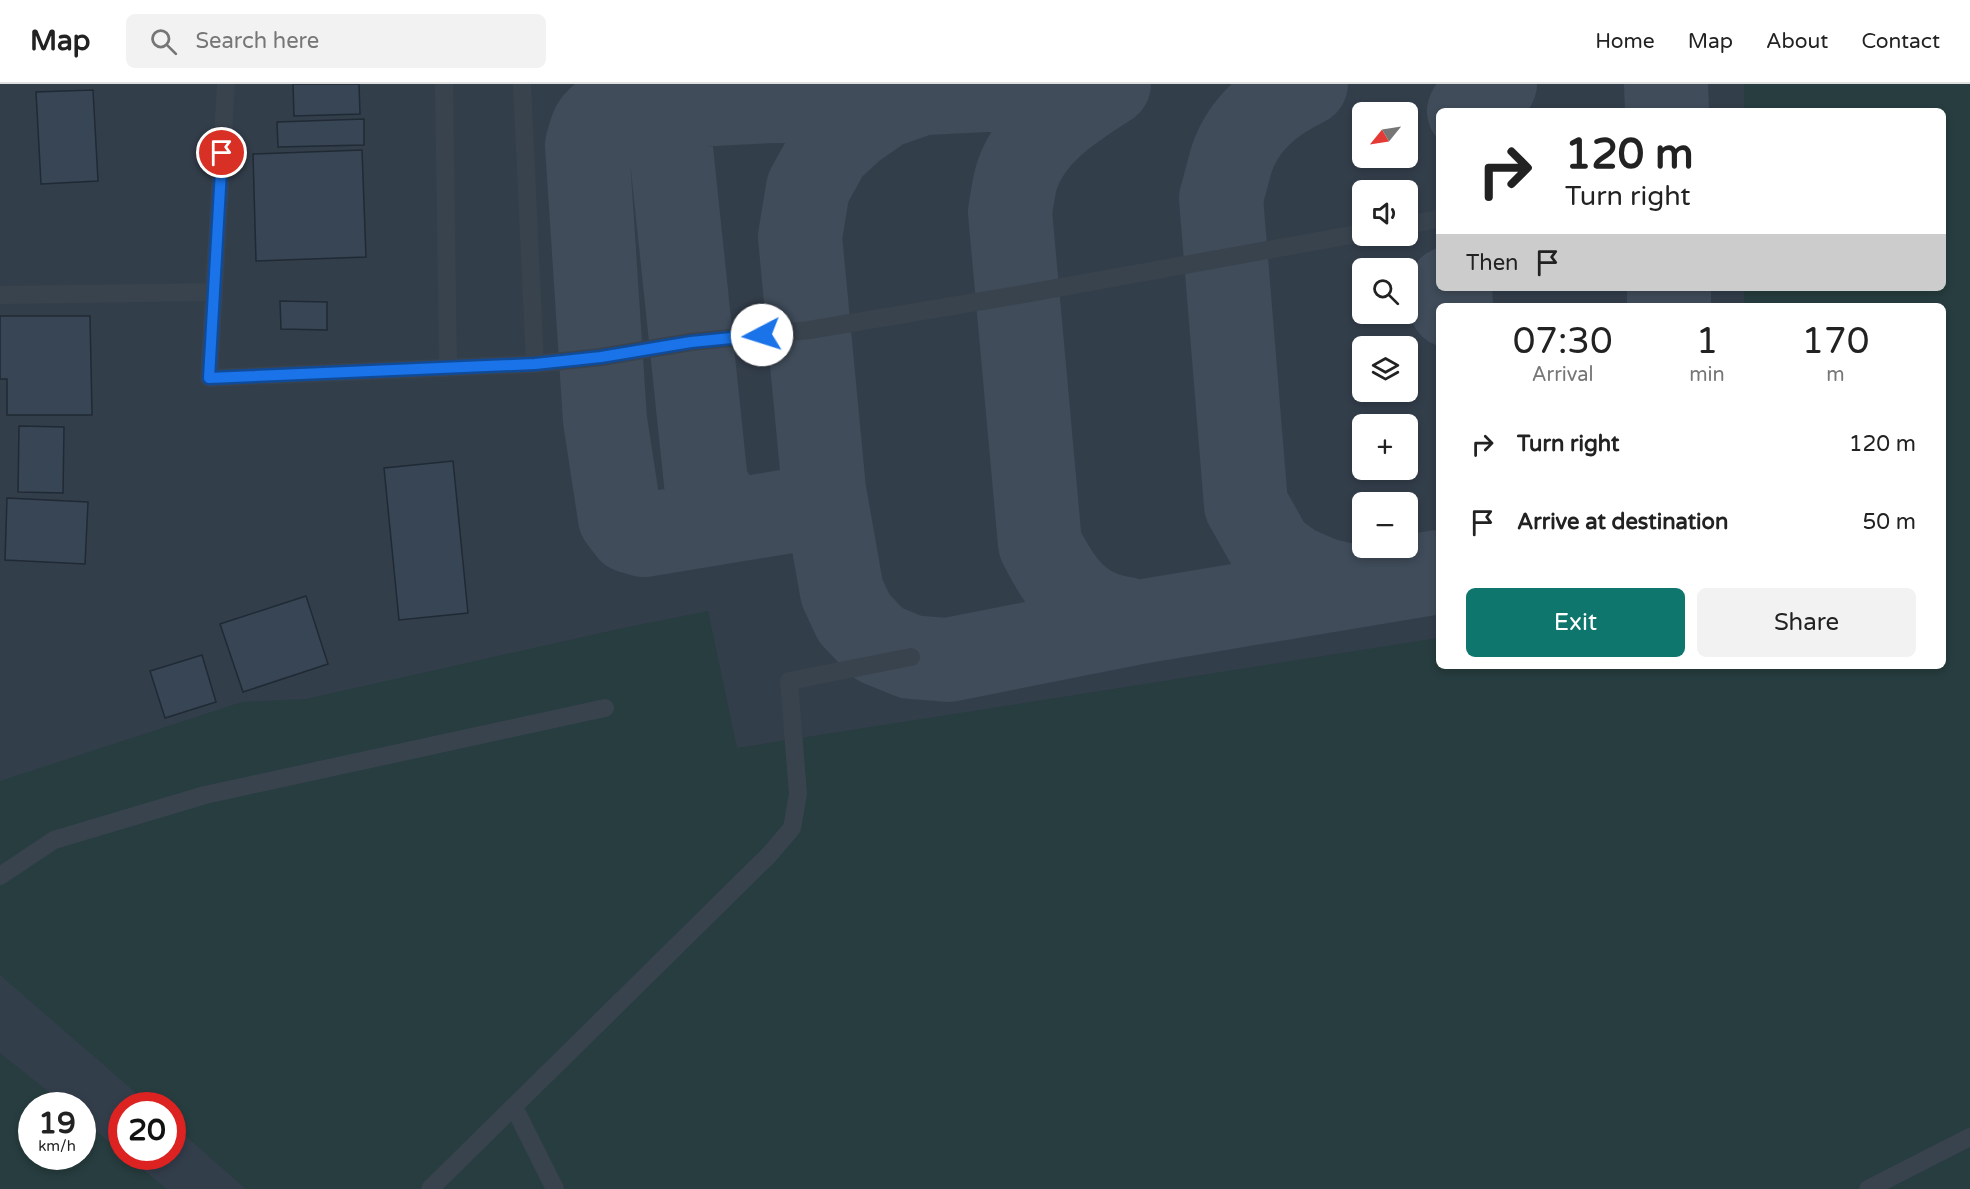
<!DOCTYPE html>
<html lang="en">
<head>
<meta charset="utf-8">
<style>
  body { margin:0; font-family:"Varela Round",sans-serif; background:#f2f2f2; color:#222; height:100vh; display:flex; flex-direction:column; font-size:22px; white-space:nowrap }
  * { box-sizing:border-box; margin:0 }
  p { font-size:20px; color:#767676 }
  .icon { flex:none; width:33px; height:33px; fill:none; stroke:currentColor; stroke-width:2; stroke-linecap:round; stroke-linejoin:round }
  .map { position:relative; flex:1; overflow:hidden }
  .side { position:absolute; left:1436px; top:219px; width:510px; height:366px; display:flex; flex-direction:column; background:#fff; border-radius:9px; box-shadow:0 3px 9px #0003 }
  .side>* { flex:none }
  .hud { position:absolute; left:1436px; top:24px; width:510px; height:183px; border-radius:9px; box-shadow:0 3px 9px #0003; background:#fff; color:#222; overflow:hidden }
  .needle { width:39px; rotate:240deg }
  .tools { position:absolute; left:1352px; top:18px; display:grid; gap:12px }
  .tools a { display:grid; place-items:center; width:66px; height:66px; border-radius:9px; background:#fff; box-shadow:0 3px 9px #0003; font-size:30px }
  .speed { position:absolute; left:18px; top:1008px; display:flex; gap:12px; font-size:30px; font-weight:700; text-align:center }
  .speed>* { display:grid; place-content:center; width:78px; height:78px; border-radius:50%; background:#fff; box-shadow:0 3px 9px #0003; line-height:1 }
  .speed small { font-size:15px; font-weight:400 }
  .speed .limit { border:9px solid #d22; background:#fff; color:#111 }
  .pin { position:absolute; display:grid; place-items:center; width:51px; height:51px; color:#fff; margin:-26px; border:3px solid #fff; border-radius:50%; box-shadow:0 2px 6px #0007 }
  .me { position:absolute; width:66px; margin:-33px; rotate:265deg; stroke-linejoin:round; filter:drop-shadow(0 0 4px #0008) }
  .turn { display:flex; align-items:center; gap:21px; height:126px; padding:0 30px; font-size:27px }
  .turn .icon { width:78px; height:78px; stroke-width:2.5 }
  .turn b { display:block; font-size:42px; line-height:51px }
  .then { display:flex; align-items:center; height:57px; padding:0 30px; background:#0003; gap:12px; font-size:22px }
  .eta { display:flex; justify-content:space-evenly; align-items:center; height:102px; text-align:center }
  .eta b { font-size:36px; font-weight:600; line-height:42px }
  .cta { display:flex; gap:12px; margin-top:auto; padding:12px 30px }
  .cta a { flex:1; height:69px; border-radius:9px; background:#0f766e; color:#fff; font-size:24px; font-weight:600; line-height:69px; text-align:center }
  .cta a+a { background:#f2f2f2; color:#222 }
  ul { padding:0; list-style:none }
  li { display:flex; align-items:center; gap:18px; height:78px; padding:0 30px }
  li div { flex:1 }
  li b { display:block; font-size:22px }
  li em { font-style:normal }
  header { display:flex; align-items:center; gap:36px; box-sizing:border-box; height:84px; padding:0 30px; background:#fff; border-bottom:2px solid #e0e0e0 }
  header strong { font-size:28px }
  nav { display:flex; gap:33px; margin-inline-start:auto; font-size:21px }
  .search { width:420px; height:54px; background:#f2f2f2; display:flex; align-items:center; gap:15px; box-sizing:border-box; padding:0 21px; border-radius:9px; color:#767676; font-size:22px }
  .map>svg:first-child { display:block }
  .airport { fill:#333e4b; fill-rule:evenodd }
  .green { fill:#273d3f }
  .lines { fill:none; stroke-linecap:round; stroke-linejoin:round }
  .taxiway { stroke:#404c5a; stroke-width:84 }
  .building { fill:#374554; stroke:#202a35; stroke-width:1.5 }
  .service { stroke:#39434e; stroke-width:18 }
  .route-casing { stroke:#114b97; stroke-width:15 }
  .route { stroke:#1a73e8; stroke-width:10 }
</style>
</head>
<body>
<header>
<strong>Map</strong>
<div class="search"><svg class="icon" aria-label="search" viewBox="0 0 24 24"><circle cx="10" cy="10" r="6"/><path d="M15 15l6 6"/></svg>Search here</div>
<nav><a>Home</a><a>Map</a><a>About</a><a>Contact</a></nav>
</header>
<div class="map">
<svg width="1970" height="1105" viewBox="0 0 1970 1105">
  <rect width="100%" height="100%" fill="#25313e"/>
  <path class="airport" d="M0,0H1970V1105H0ZM1438,27H1942V204H1438ZM1362,28H1407V74H1362ZM1362,106H1407V152H1362ZM1362,184H1407V230H1362ZM1438,222H1942V582H1438ZM1362,262H1407V308H1362ZM1362,340H1407V386H1362ZM1362,418H1407V464H1362ZM32,1022H82V1072H32ZM122,1022H172V1072H122Z"/>
  <path class="green" d="M1744,0H1970V1105H246L173,1041L172,1022L150,1021L0,891V697L242,618L306,615L623,544L708,527L737,664L1438,554V582H1942V222H1744V204H1942V27H1744Z
    M0,969L65,1021L32,1022V1072H82L83,1036L121,1068L122,1072L127,1073L167,1105H0Z"/>
  <g class="lines">
    <path class="taxiway" d="M1109,0C1073,23 1028,51 1016,95C1013,106 1012,117 1010,128L1040,460C1054,488 1071,517 1102,529C1114,533 1127,535 1139,538
      M1306,0C1274,15 1244,39 1232,74C1228,87 1225,101 1221,114L1246,421L1272,467L1294,483L1324,496L1350,502
      M1666,0L1667,27
      M922,9L885,22L853,44L829,66L808,104L800,153L824,406L842,508L854,534L879,560L911,573L948,576L1139,538L1438,488
      M864,12L1109,0
      M685,22L675,33L669,46L706,399L716,418L734,436
      M1469,27L1480,11L1495,0
      M1450,204L1451,222
      M1669,204V222
      M824,406L812,420L796,426L644,451L630,447L620,434L605,336L587,61C593,38 595,34 617,25L849,13"/>
  </g>
  <path class="building" d="M293,0H359L360,30L294,32Z
    M93,6L98,97L41,100L36,8Z
    M364,35V61L278,63L277,38Z
    M362,66L366,173L256,177L253,70Z
    M280,217L327,218V246L281,245Z
    M0,232H90L92,331H7V295H0Z
    M19,342L64,343L63,409L18,408Z
    M453,377L468,529L399,536L384,384Z
    M7,414L88,418L85,480L5,476Z
    M306,512L328,580L243,608L220,540Z
    M202,571L216,618L165,634L150,587Z"/>
  <g class="lines">
    <path class="service" d="M226,0L209,294L535,280
      M444,0L448,284
      M522,0L535,280L601,273L691,258L809,246L1018,211L1362,149
      M1407,141L1438,135
      M0,211L214,208
      M0,792L54,756L205,711L605,624
      M514,1023L555,1105
      M430,1105L769,771L792,744L798,710L789,597L911,573
      M1868,1105L1970,1053"/>
  </g>
  <g class="lines">
    <defs>
      <path id="route" d="M222,69L209,294L535,280L601,273L691,258L762,251"/>
    </defs>
    <use href="#route" class="route-casing"/>
    <use href="#route" class="route"/>
  </g>
</svg>
<div class="tools">
<a><svg class="needle" viewBox="-14 -14 28 28"><path d="M0-13l5 13h-10z" fill="#e53935"/><path d="M0 13l5-13h-10z" fill="#767676"/></svg></a>
<a><svg class="icon" aria-label="sound" viewBox="0 0 24 24"><path d="M4 9h4l5-4v14l-5-4H4zM17 9q2 3 0 6"/></svg></a>
<a><svg class="icon" aria-label="search" viewBox="0 0 24 24"><circle cx="10" cy="10" r="6"/><path d="M15 15l6 6"/></svg></a>
<a><svg class="icon" aria-label="layers" viewBox="0 0 24 24"><path d="M12 4l9 5-9 5-9-5zM3 14l9 5 9-5"/></svg></a>
<a>+</a>
<a>−</a>
</div>
<div class="speed"><div>19<small>km/h</small></div><div class="limit">20</div></div>
<div class="pin" style="left:222px;top:69px;background:#d93025"><svg class="icon" aria-label="arrive" viewBox="0 0 24 24"><path d="M6 21V4h12l-3 4 3 4H6"/></svg></div>
<svg class="me" style="left:762px;top:251px" viewBox="-20 -20 40 40"><circle r="19" fill="#fff"/><path d="M0-13L10 11 0 6-10 11z" fill="#1a73e8"/></svg>
<div class="hud">
<div class="turn"><svg class="icon" aria-label="right" viewBox="0 0 24 24"><path d="M7 20v-9h11M14 6l5 5-5 5"/></svg><div><b>120 m</b>Turn right</div></div>
<div class="then">Then<svg class="icon" aria-label="arrive" viewBox="0 0 24 24"><path d="M6 21V4h12l-3 4 3 4H6"/></svg></div>
</div>
<section class="side">
<div class="eta">
<div><b>07:30</b><p>Arrival</p></div>
<div><b>1</b><p>min</p></div>
<div><b>170</b><p>m</p></div>
</div>
<ul>
<li><svg class="icon" aria-label="right" viewBox="0 0 24 24"><path d="M7 20v-9h11M14 6l5 5-5 5"/></svg><div><b>Turn right</b></div><em>120 m</em></li>
<li><svg class="icon" aria-label="arrive" viewBox="0 0 24 24"><path d="M6 21V4h12l-3 4 3 4H6"/></svg><div><b>Arrive at destination</b></div><em>50 m</em></li>
</ul>
<div class="cta"><a>Exit</a><a>Share</a></div>
</section>
</div>
</body>
</html>
